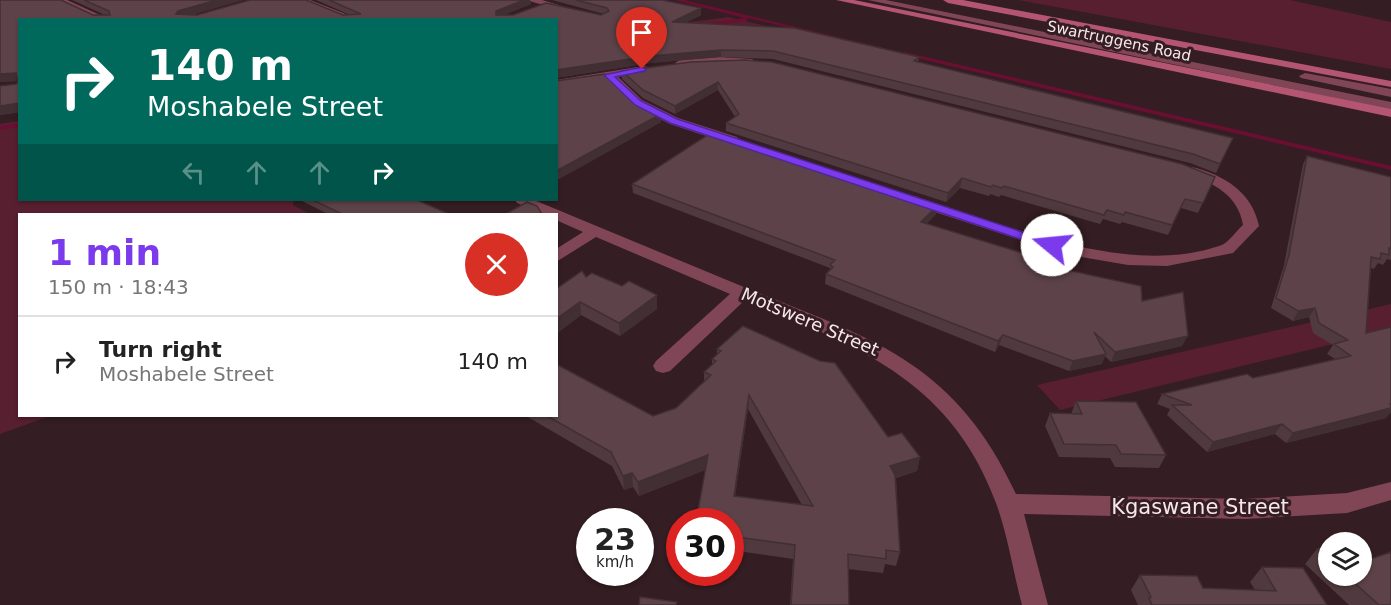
<!DOCTYPE html>
<html lang="en">
<head>
<meta charset="utf-8">
<style>
  body { margin:0; font-family:"DejaVu Sans",sans-serif; background:#f2f2f2; color:#222; height:100vh; display:flex; flex-direction:column; font-size:22px; white-space:nowrap }
  * { box-sizing:border-box; margin:0 }
  p { font-size:20px; color:#767676 }
  .icon { flex:none; width:33px; height:33px; fill:none; stroke:currentColor; stroke-width:2; stroke-linecap:round; stroke-linejoin:round }
  .map { position:relative; flex:1; overflow:hidden }
  .side { position:absolute; left:18px; top:213px; width:540px; height:204px; display:flex; flex-direction:column; background:#fff; border-radius:0px; box-shadow:0 2px 4px #0004 }
  .side>* { flex:none }
  .guide { position:absolute; left:18px; top:18px; width:540px; height:183px; border-radius:0px; box-shadow:0 2px 4px #0004; background:#00695c; color:#fff; overflow:hidden }
  .controls { position:absolute; left:1318px; top:532px; display:grid; gap:12px }
  .controls a { display:grid; place-items:center; width:54px; height:54px; border-radius:50%; background:#fff; box-shadow:0 2px 4px #0004; font-size:30px }
  .speed { position:absolute; left:576px; top:508px; display:flex; gap:12px; font-size:30px; font-weight:700; text-align:center }
  .speed>* { display:grid; place-content:center; width:78px; height:78px; border-radius:50%; background:#fff; box-shadow:0 2px 4px #0004; line-height:1 }
  .speed small { font-size:15px; font-weight:400 }
  .speed .limit { border:9px solid #d22; background:#fff; color:#111 }
  .pin { position:absolute; display:grid; place-items:center; width:51px; height:51px; color:#fff; margin:-62px -26px; border-radius:50% 50% 50% 0; rotate:-45deg; box-shadow:0 0 6px #0007 }
  .pin .icon { rotate:45deg }
  .me { position:absolute; width:66px; margin:-33px; rotate:287deg; stroke-linejoin:round; filter:drop-shadow(0 0 4px #0008) }
  .turn { display:flex; align-items:center; gap:21px; height:126px; padding:0 30px; font-size:27px }
  .turn .icon { width:78px; height:78px; stroke-width:2.5 }
  .turn b { display:block; font-size:42px; line-height:51px }
  .lanes { display:flex; align-items:center; height:57px; padding:0 30px; background:#0003; justify-content:center; gap:30px; direction:ltr }
  .lanes .off { opacity:.35 }
  .round { display:grid; place-items:center; flex:none; width:63px; height:63px; border-radius:32px; background:#f2f2f2 }
  .overview { display:flex; align-items:center; justify-content:space-between; height:102px; padding:0 30px }
  h1 { font-size:36px; font-weight:800; line-height:45px; color:#7c3aed }
  ul { padding:0; list-style:none }
  li { display:flex; align-items:center; gap:18px; height:90px; padding:0 30px; border-top:2px solid #e0e0e0 }
  li div { flex:1 }
  li b { display:block; font-size:22px }
  li em { font-style:normal }
  .map>svg:first-child { display:block }
  .green { fill:#581f31 }
  .lines { fill:none; stroke-linecap:round; stroke-linejoin:round }
  .stream { fill:#680f32; fill-rule:evenodd }
  .service { fill:#814656; fill-rule:evenodd }
  .minor { fill:#814656; fill-rule:evenodd }
  .secondary { fill:#b45672; fill-rule:evenodd }
  .wall { fill:#503a3f; fill-rule:evenodd }
  .shaded-wall { fill:#412f33 }
  .building { fill:#5d4349; stroke:#412f33; stroke-width:1.5; fill-rule:evenodd }
  .route { fill:#7c3aed; stroke:#51269a; stroke-width:1.5 }
  .labels { text-anchor:middle; stroke-width:6; stroke-linejoin:round; paint-order:stroke }
  .far-street-label { font-size:15px; fill:#f7e7eb; stroke:#341d23 }
  .street-label { font-size:18px; fill:#f7e7eb; stroke:#341d23 }
  .near-street-label { font-size:21px; fill:#f7e7eb; stroke:#341d23 }
</style>
</head>
<body>
<div class="map">
<svg width="1391" height="605" viewBox="0 0 1391 605">
  <rect width="100%" height="100%" fill="#341d23"/>
  <path class="green" d="M1018,0H1290L1391,22V69Z
    M728,17L792,32L637,29Z
    M19,121L20,200H293V205L310,214H20V416H50L0,434V124Z
    M1391,304V330L1060,410L1037,385Z"/>
  <g class="lines">
    <path class="stream" d="M674,0H684L884,48L881,50L748,18L746,21L696,28L694,27V25L744,18Z
      M905,52L1391,166V170L903,55L902,54Z
      M20,123V127L0,130V126Z"/>
    <path class="service" d="M868,0H886L1391,102V110Z
      M1305,73L1391,89V97L1301,78L1299,76Z"/>
    <path class="minor" d="M54,0H67L111,20H97Z
      M297,0H310L361,20H346Z
      M526,0H542L572,9L567,12Z
      M719,57L752,59L757,62L752,65L719,63L680,66L675,63L680,60Z
      M644,66L648,67V71L618,77L642,100L678,118L737,137L739,140L737,143H727L670,124L634,106L606,79L556,87V80Z
      M1192,167C1224,175 1252,192 1259,226L1233,253L1167,266L1128,265L1064,254L910,204L907,201L915,196L920,198C1009,226 1127,277 1219,246C1228,244 1236,231 1243,225C1238,195 1214,183 1187,174L1185,171Z
      M515,200H534C602,228 671,257 739,285C868,338 953,358 1016,494L1245,499L1347,493L1391,482V500L1347,513L1245,519L1024,514L1048,605H1022C1013,571 1008,536 996,503C950,379 857,346 745,300L670,371L663,373L656,371L653,366L656,361L730,294L596,237L556,262V249L583,232L556,220V214H543L517,203Z"/>
    <path class="secondary" d="M836,0H854L1391,109V117Z
      M943,0H963L1391,81V87L948,3Z"/>
  </g>
  <path class="wall" d="M0,0H61L93,15H105L72,0H243L191,15H197L250,0H306L343,15H350L316,0H530L531,4L504,15H513L546,3L601,15L604,14L552,0H662L701,8V15L685,23L794,28L919,57L918,62L1233,138L1216,173L1190,163L773,59L721,57L650,63L556,78V20H20V112L0,115V86L16,84L18,82V81L0,82Z
    M691,62L1215,177L1198,213L1181,208L1168,235L1122,222L1120,224L1103,219L1100,224L1001,195L999,197L990,194L989,196L960,188L946,202L726,131V123L735,117L718,90L675,114L643,98L622,79V71Z
    M556,81L632,100L661,114V122L559,179L556,178Z
    M1307,156L1391,177V260L1387,259L1383,265L1378,263L1374,269L1371,268L1366,333L1391,327V412L1386,418L1286,443L1275,434L1207,452L1167,415L1170,409L1157,404L1162,394L1253,378L1335,359L1327,354L1333,345L1313,333L1309,317L1293,321L1271,308L1284,265L1303,164Z
    M632,184L936,214L926,224L1142,301L1182,346L1111,362L1105,356L1102,364L1069,371L999,345L995,352L825,284L826,274L829,271L830,268L633,193Z
    M300,200H417L449,214H328Z
    M586,277L657,309L620,336L581,315L556,334V289Z
    M717,349L888,437L920,457L917,471L896,478L900,552L896,566L885,564L883,573L848,569L849,605H790L793,559L730,550V522L705,470L639,496L633,487L624,490L612,466L526,416H653L676,408L704,382V372L712,365V359L717,355ZM748,409L802,505L735,496Z
    M1076,401L1166,455L1159,468L1115,467L1110,458L1059,457L1045,426L1050,413L1071,414Z
    M1329,545V576H1362L1391,605H1349L1305,564L1317,549Z
    M1262,567L1327,605H1138L1131,590L1140,575L1203,588L1255,590L1250,582Z"/>
  <path class="shaded-wall" d="M217,0H243L180,18L176,14L178,11Z
    M524,0H530L531,4L497,18L496,15V11Z
    M701,8V15L672,29V22Z
    M721,50V57L650,63L556,78V70L650,56Z
    M16,73L20,81L0,82V74Z
    M718,82V90L675,114V106Z
    M20,103V112L0,115V106Z
    M661,114V122L559,179L558,170Z
    M962,178L960,188L946,202L948,193Z
    M938,205L936,214L919,232L921,222Z
    M657,295V309L620,336L619,323Z
    M580,302L581,315L556,334V319Z
    M1315,308L1309,317L1293,321L1298,311Z
    M1003,335L999,345L995,352L998,341Z
    M1188,336L1182,346L1111,362L1115,352Z
    M1106,354L1102,364L1069,371L1073,361Z
    M749,395L748,409L733,510L734,496Z
    M1391,404V412L1386,418L1286,443L1293,433Z
    M1282,424L1275,434L1207,452L1213,442Z
    M708,455V469L639,496L638,482Z
    M920,457L917,471L886,480L890,466Z
    M632,473L633,487L624,490L623,476Z"/>
  <path class="building" d="M0,0H61L93,15H110L109,11L84,0H217L178,11L176,14L197,15L250,0H306L343,15L361,14L329,0H524L496,11V15H513L546,3L601,15L609,11L607,8L576,0H662L701,8L672,22L794,28L919,57L914,61L1233,138L1220,164L1193,154L773,51L721,50L650,56L556,70V20H20V103L0,106V86L16,84L18,82L16,73L0,74Z
    M745,60L772,62L1182,164L1215,177L1203,203L1185,199L1172,225L1125,212L1124,215L1107,210L1104,215L1004,186L1002,188L993,185L991,187L962,178L948,193L726,123L739,114L718,82L675,106L643,90L622,71L691,62Z
    M605,74L632,100L661,114L558,170H556V81Z
    M712,132L938,205L921,222L1039,258L1035,263L1141,286L1142,301L1183,292L1188,336L1115,352L1094,332L1106,354L1073,361L1003,335L998,341L826,274L833,267L830,265L835,260L632,184Z
    M1307,156L1391,177V249L1389,248V255L1381,253L1380,259L1371,257L1366,333L1391,327V404H1390L1391,405V408L1293,433L1282,424L1213,442L1172,405H1192L1162,394L1247,374L1253,378L1351,356L1334,344L1348,340L1319,323L1315,308L1298,311L1276,298L1289,255Z
    M313,200H417L449,214H342Z
    M527,202L537,206L542,214H506Z
    M582,271L586,277L592,273L622,286L629,281L657,295L619,323L580,302L556,319V289Z
    M743,326L820,361L835,363L888,437L902,433L920,457L890,466L895,475L900,552L886,550V559L848,554L849,605H791L795,545L730,536V522H696L708,455L638,482L632,473L623,476L611,452L547,416H556V364L653,416L676,408L711,375L704,372L716,361L712,359L721,351L717,349ZM749,395L813,506L734,496Z
    M1076,401L1136,402L1166,455L1121,454L1116,445L1064,444L1050,413L1082,414Z
    M1345,539L1350,543H1333Z
    M1329,545V560L1317,549Z
    M1391,552V605H1379L1347,576H1362V554L1368,560Z
    M1262,567L1303,568L1327,605H1152L1149,598L1151,597L1140,575L1197,576L1203,588L1276,591Z
    M640,597L677,602L676,605H639Z"/>
  <path class="route" d="M642,67L646,69L645,71L615,77L641,101L677,119L1056,243L1058,245L1056,248H1047L670,123L635,105L604,75Z"/>
  <g class="labels">
    <g class="far-street-label">
      <text transform="translate(1119 41) rotate(12)" y="5">Swartruggens Road</text>
    </g>
    <g class="street-label">
      <text transform="translate(810 322) rotate(23)" y="6">Motswere Street</text>
    </g>
    <g class="near-street-label">
      <text x="1200" y="514">Kgaswane Street</text>
    </g>
  </g>
</svg>
<div class="controls">
<a><svg class="icon" aria-label="layers" viewBox="0 0 24 24"><path d="M12 4l9 5-9 5-9-5zM3 14l9 5 9-5"/></svg></a>
</div>
<div class="speed"><div>23<small>km/h</small></div><div class="limit">30</div></div>
<div class="pin" style="left:642px;top:69px;background:#d93025"><svg class="icon" aria-label="arrive" viewBox="0 0 24 24"><path d="M6 21V4h12l-3 4 3 4H6"/></svg></div>
<svg class="me" style="left:1052px;top:245px" viewBox="-20 -20 40 40"><circle r="19" fill="#fff"/><path d="M0-13L10 11 0 6-10 11z" fill="#7c3aed"/></svg>
<div class="guide">
<div class="turn"><svg class="icon" aria-label="right" viewBox="0 0 24 24"><path d="M7 20v-9h11M14 6l5 5-5 5"/></svg><div><b>140 m</b>Moshabele Street</div></div>
<div class="lanes"><svg class="icon off" aria-label="left" viewBox="0 0 24 24"><path d="M17 20v-9H6M10 6l-5 5 5 5"/></svg><svg class="icon off" aria-label="ahead" viewBox="0 0 24 24"><path d="M12 20V5M6 11l6-6 6 6"/></svg><svg class="icon off" aria-label="ahead" viewBox="0 0 24 24"><path d="M12 20V5M6 11l6-6 6 6"/></svg><svg class="icon" aria-label="right" viewBox="0 0 24 24"><path d="M7 20v-9h11M14 6l5 5-5 5"/></svg></div>
</div>
<section class="side">
<div class="overview"><div><h1>1 min</h1><p>150 m · 18:43</p></div><a class="round" style="background:#d93025;color:#fff"><svg class="icon" aria-label="close" viewBox="0 0 24 24"><path d="M6 6l12 12M18 6L6 18"/></svg></a></div>
<ul>
<li><svg class="icon" aria-label="right" viewBox="0 0 24 24"><path d="M7 20v-9h11M14 6l5 5-5 5"/></svg><div><b>Turn right</b><p>Moshabele Street</p></div><em>140 m</em></li>
</ul>
</section>
</div>
</body>
</html>
